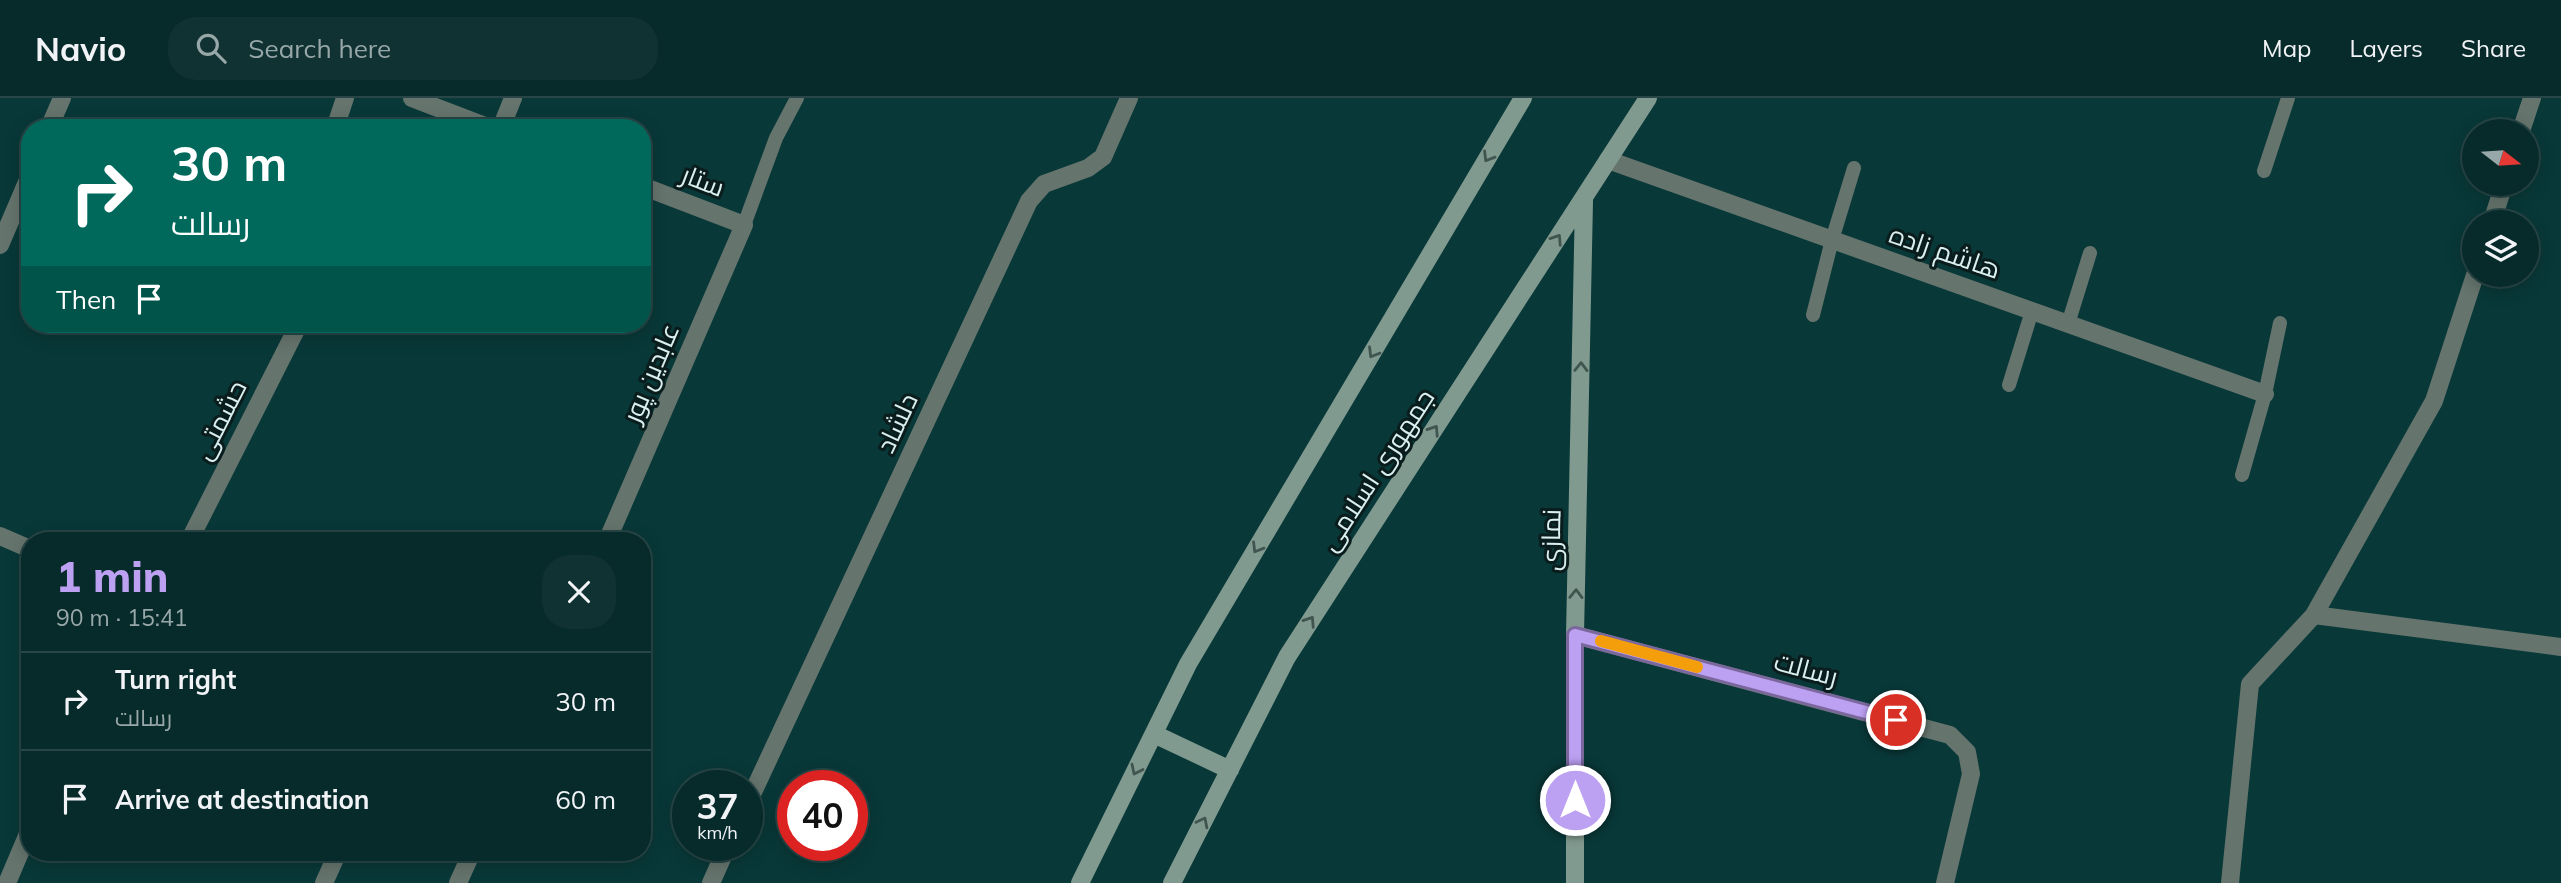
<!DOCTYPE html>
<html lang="en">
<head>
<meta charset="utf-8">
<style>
  body { margin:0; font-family:Mulish,Cairo,sans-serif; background:#103232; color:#f1f3f6; height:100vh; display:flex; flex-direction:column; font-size:26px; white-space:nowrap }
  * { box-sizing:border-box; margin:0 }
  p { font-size:23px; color:#98a7a8 }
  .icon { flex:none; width:38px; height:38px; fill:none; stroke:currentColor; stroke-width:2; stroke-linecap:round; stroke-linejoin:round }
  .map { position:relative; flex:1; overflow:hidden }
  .details { position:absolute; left:21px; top:434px; width:630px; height:329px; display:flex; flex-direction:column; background:#072a2a; border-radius:28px; box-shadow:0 4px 18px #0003,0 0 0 2px #284647 }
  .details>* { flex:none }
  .hud { position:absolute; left:21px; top:21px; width:630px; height:214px; border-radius:28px; box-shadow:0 4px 18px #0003,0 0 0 2px #284647; background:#00695c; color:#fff; overflow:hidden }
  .needle { width:46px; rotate:107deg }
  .controls { position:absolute; left:2462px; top:21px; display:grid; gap:14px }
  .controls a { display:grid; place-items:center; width:77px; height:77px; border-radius:50%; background:#072a2a; box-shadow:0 4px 18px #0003,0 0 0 2px #284647; font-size:35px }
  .speed { position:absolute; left:672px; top:672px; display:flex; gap:14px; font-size:35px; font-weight:700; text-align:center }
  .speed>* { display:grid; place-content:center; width:91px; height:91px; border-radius:50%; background:#072a2a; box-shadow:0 4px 18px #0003,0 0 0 2px #284647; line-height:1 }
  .speed small { font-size:18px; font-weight:400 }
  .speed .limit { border:10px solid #d22; background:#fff; color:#111 }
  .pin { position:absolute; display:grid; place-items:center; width:60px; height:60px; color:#fff; margin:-30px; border:4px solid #fff; border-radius:50%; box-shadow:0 2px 7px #0007 }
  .me { position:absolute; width:77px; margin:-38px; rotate:0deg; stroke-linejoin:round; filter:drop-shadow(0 0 5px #0008) }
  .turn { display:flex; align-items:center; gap:24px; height:147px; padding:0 35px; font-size:32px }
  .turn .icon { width:91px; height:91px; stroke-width:2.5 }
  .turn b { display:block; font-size:49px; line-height:60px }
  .then { display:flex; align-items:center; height:66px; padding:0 35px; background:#0003; gap:14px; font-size:26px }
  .round { display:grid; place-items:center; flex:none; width:74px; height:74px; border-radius:28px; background:#103232 }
  .overview { display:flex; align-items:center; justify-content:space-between; height:119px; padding:0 35px }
  h1 { font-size:42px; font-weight:800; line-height:52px; color:#bca0f2 }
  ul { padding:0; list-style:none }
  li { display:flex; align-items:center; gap:21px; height:98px; padding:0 35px; border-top:2px solid #284647 }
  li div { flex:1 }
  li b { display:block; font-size:26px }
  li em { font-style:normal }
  header { display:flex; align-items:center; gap:42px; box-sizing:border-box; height:98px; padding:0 35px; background:#072a2a; border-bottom:2px solid #284647 }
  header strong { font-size:33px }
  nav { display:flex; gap:38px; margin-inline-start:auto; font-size:24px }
  .search { width:490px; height:63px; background:#103232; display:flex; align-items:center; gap:18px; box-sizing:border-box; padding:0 24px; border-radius:28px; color:#98a7a8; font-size:26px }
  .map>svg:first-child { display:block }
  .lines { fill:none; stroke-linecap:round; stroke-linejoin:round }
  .lane { stroke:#65746d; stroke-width:14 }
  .street { stroke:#65746d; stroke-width:18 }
  .secondary { stroke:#819a8f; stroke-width:18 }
  .oneway { stroke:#405550 }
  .route-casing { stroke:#7a689d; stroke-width:18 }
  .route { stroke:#bca0f2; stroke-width:12 }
  .slow { stroke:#f59e0b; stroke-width:12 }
  .labels { text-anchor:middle; stroke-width:6; stroke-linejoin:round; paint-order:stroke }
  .street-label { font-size:26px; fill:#daf0f0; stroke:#0a1c1c }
</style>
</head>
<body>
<header>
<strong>Navio</strong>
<div class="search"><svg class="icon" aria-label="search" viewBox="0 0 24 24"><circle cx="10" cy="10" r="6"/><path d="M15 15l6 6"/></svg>Search here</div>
<nav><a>Map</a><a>Layers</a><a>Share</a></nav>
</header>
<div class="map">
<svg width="2561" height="785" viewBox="0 0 2561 785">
  <rect width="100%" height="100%" fill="#093838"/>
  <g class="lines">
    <path class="lane" d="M2264,73L2288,0
      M744,127L776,40L797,0
      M1813,217L1832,142L1854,70
      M2068,226L2090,155
      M2009,287L2032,213
      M2242,377L2265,296L2280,225"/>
    <path class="street" d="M412,0L490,30
      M49,30L62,0
      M335,30L345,0
      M501,30L513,0
      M2521,33L2532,0
      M1608,62L2265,296
      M2492,124L2504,86
      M0,147L30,77
      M0,438L30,451
      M189,443L299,226
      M607,443L744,127L642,88
      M2314,517L2561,549
      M1575,537L1950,637L1967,654L1971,676L1945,785
      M747,707L1029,103L1044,86L1088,70L1103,59L1129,0
      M7,785L30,731
      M324,785L338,754
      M458,785L472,754
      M711,785L728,747
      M2230,785L2250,586L2314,517L2434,303L2475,177"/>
    <path class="secondary" d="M1154,636L1230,672
      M1080,785L1188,566L1523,0
      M1172,785L1287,559L1648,0
      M1575,785V537L1584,103"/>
  </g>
  <defs><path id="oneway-chevron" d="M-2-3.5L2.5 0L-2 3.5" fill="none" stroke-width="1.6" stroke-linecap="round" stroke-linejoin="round" transform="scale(1.75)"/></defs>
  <g class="oneway">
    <use href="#oneway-chevron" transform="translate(1488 59) rotate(121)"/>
    <use href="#oneway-chevron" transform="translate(1557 141) rotate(-57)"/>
    <use href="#oneway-chevron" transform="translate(1373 255) rotate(121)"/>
    <use href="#oneway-chevron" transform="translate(1581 269) rotate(-89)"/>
    <use href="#oneway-chevron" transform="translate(1434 332) rotate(-57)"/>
    <use href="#oneway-chevron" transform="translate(1257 450) rotate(121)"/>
    <use href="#oneway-chevron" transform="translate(1576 496) rotate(-89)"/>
    <use href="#oneway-chevron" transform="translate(1310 523) rotate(-57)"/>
    <use href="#oneway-chevron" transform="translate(1136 672) rotate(116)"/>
    <use href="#oneway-chevron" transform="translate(1203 724) rotate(-63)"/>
  </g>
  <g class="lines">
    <defs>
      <path id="route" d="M1575,702V537L1896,622"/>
    </defs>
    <use href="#route" class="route-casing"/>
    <use href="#route" class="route"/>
    <path class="slow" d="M1601,543L1697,569"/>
  </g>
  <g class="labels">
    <g class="street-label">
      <text transform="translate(703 83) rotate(21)" y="9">ستار</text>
      <text transform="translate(1945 154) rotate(19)" y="9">هاشم زاده</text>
      <text transform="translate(651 275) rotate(-67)" y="9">عابدین پور</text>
      <text transform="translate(220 322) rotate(-63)" y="9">حشمتی</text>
      <text transform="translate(897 325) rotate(-65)" y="9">دلشاد</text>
      <text transform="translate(1377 372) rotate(-57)" y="9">جمهوری اسلامی</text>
      <text transform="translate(1551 442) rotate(-89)" y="9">نمازی</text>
      <text transform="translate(1806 571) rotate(15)" y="9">رسالت</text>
    </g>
  </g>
</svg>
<div class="controls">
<a><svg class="needle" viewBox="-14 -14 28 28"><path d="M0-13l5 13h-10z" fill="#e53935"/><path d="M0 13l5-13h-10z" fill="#98a7a8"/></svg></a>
<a><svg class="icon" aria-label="layers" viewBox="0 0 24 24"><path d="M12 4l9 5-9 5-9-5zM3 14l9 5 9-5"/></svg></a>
</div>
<div class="speed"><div>37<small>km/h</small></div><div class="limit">40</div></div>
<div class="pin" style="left:1896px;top:622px;background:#d93025"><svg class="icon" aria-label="arrive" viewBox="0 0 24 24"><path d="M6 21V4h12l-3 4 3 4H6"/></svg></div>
<svg class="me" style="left:1575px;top:702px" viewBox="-20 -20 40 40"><circle r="17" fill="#bca0f2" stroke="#fff" stroke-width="3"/><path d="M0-11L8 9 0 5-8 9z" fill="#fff"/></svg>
<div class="hud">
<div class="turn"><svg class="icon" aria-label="right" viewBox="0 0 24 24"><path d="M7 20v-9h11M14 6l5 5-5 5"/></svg><div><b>30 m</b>رسالت</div></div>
<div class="then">Then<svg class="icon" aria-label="arrive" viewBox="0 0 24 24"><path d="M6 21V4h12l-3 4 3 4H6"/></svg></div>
</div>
<section class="details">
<div class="overview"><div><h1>1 min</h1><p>90 m · 15:41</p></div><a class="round"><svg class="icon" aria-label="close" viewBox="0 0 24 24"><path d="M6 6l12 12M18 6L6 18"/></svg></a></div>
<ul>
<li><svg class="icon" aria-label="right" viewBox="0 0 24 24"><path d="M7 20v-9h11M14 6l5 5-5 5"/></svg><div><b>Turn right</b><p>رسالت</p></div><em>30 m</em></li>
<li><svg class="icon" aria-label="arrive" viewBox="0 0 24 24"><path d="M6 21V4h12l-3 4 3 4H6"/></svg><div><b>Arrive at destination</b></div><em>60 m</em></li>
</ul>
</section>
</div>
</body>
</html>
